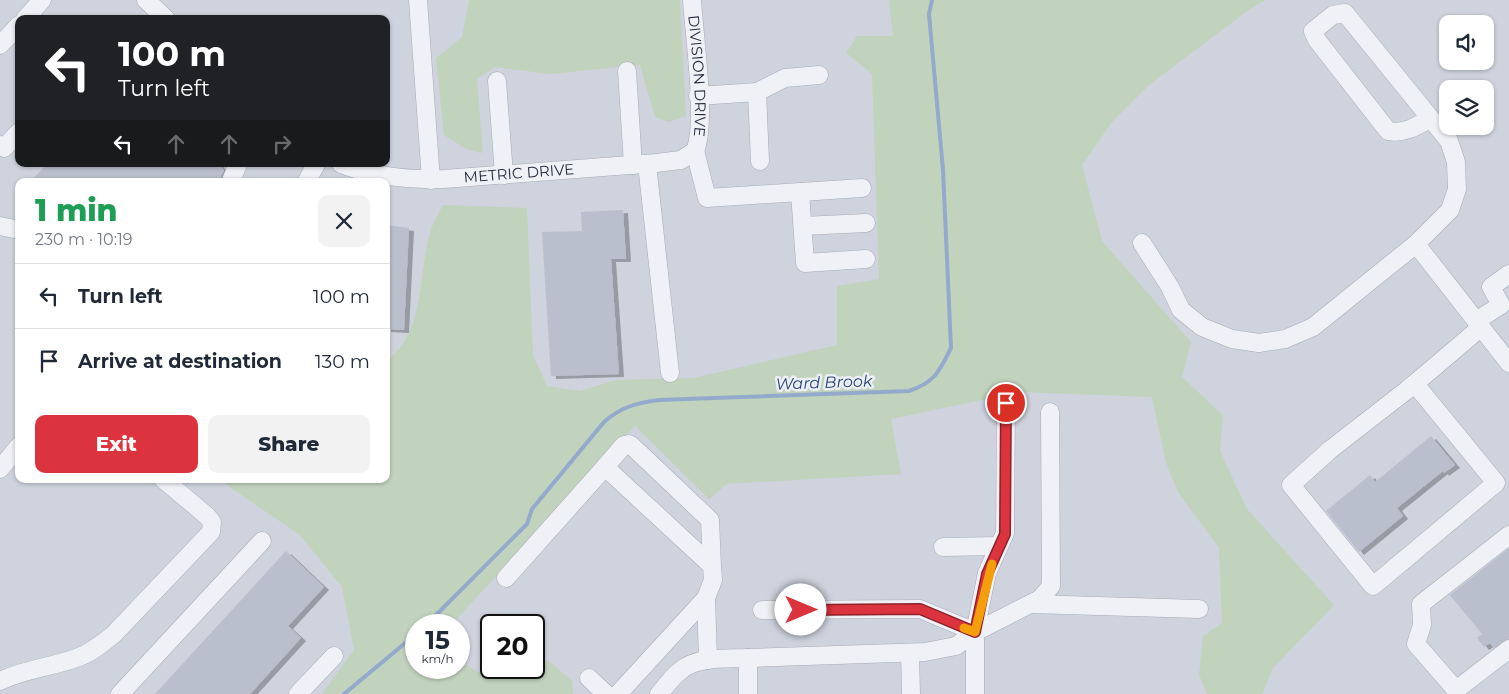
<!DOCTYPE html>
<html lang="en">
<head>
<meta charset="utf-8">
<style>
  body { margin:0; font-family:Montserrat,sans-serif; background:#f2f2f3; color:#1f2937; height:100vh; display:flex; flex-direction:column; font-size:19px; white-space:nowrap }
  * { box-sizing:border-box; margin:0 }
  p { font-size:16px; color:#747a83 }
  .icon { flex:none; width:28px; height:28px; fill:none; stroke:currentColor; stroke-width:2; stroke-linecap:round; stroke-linejoin:round }
  .map { position:relative; flex:1; overflow:hidden }
  .details { position:absolute; left:15px; top:178px; width:375px; height:305px; display:flex; flex-direction:column; background:#fff; border-radius:10px; box-shadow:0 1px 4px #0004 }
  .details>* { flex:none }
  .guide { position:absolute; left:15px; top:15px; width:375px; height:152px; border-radius:10px; box-shadow:0 1px 4px #0004; background:#202124; color:#fff; overflow:hidden }
  .fabs { position:absolute; left:1439px; top:15px; display:grid; gap:10px }
  .fabs a { display:grid; place-items:center; width:55px; height:55px; border-radius:10px; background:#fff; box-shadow:0 1px 4px #0004; font-size:25px }
  .speed { position:absolute; left:405px; top:614px; display:flex; gap:10px; font-size:25px; font-weight:700; text-align:center }
  .speed>* { display:grid; place-content:center; width:65px; height:65px; border-radius:50%; background:#fff; box-shadow:0 1px 4px #0004; line-height:1 }
  .speed small { font-size:12px; font-weight:400 }
  .speed .limit { border:2px solid #111; border-radius:8px; background:#fff; color:#111 }
  .pin { position:absolute; display:grid; place-items:center; width:42px; height:42px; color:#fff; margin:-21px; border:2px solid #fff; border-radius:50%; box-shadow:0 1px 5px #0007 }
  .me { position:absolute; width:55px; margin:-28px; rotate:90deg; stroke-linejoin:round; filter:drop-shadow(0 0 4px #0008) }
  .turn { display:flex; align-items:center; gap:18px; height:105px; padding:0 20px; font-size:22px }
  .turn .icon { width:65px; height:65px; stroke-width:2.5 }
  .turn b { display:block; font-size:35px; line-height:42px }
  .lanes { display:flex; align-items:center; height:48px; padding:0 20px; background:#0003; justify-content:center; gap:25px; direction:ltr }
  .lanes .off { opacity:.35 }
  .round { display:grid; place-items:center; flex:none; width:52px; height:52px; border-radius:10px; background:#f2f2f3 }
  .head { display:flex; align-items:center; justify-content:space-between; height:85px; padding:0 20px }
  h1 { font-size:30px; font-weight:800; line-height:38px; color:#1e9e55 }
  .cta { display:flex; gap:10px; margin-top:auto; padding:10px 20px }
  .cta a { flex:1; height:58px; border-radius:10px; background:#db343e; color:#fff; font-size:20px; font-weight:800; line-height:58px; text-align:center }
  .cta a+a { background:#f2f2f3; color:#1f2937 }
  ul { padding:0; list-style:none }
  li { display:flex; align-items:center; gap:15px; height:65px; padding:0 20px; border-top:1px solid #e0e1e3 }
  li div { flex:1 }
  li b { display:block; font-size:19px }
  li em { font-style:normal }
  .map>svg:first-child { display:block }
  .built { fill:#ced3de; fill-rule:evenodd }
  .green { fill:#c1d3bd }
  .lines { fill:none; stroke-linecap:round; stroke-linejoin:round }
  .stream { stroke:#94aacc; stroke-width:4 }
  .building { fill:#b9bfcc; filter:url(#shadow) }
  .minor-casing { stroke:#a6aab6; stroke-width:19 }
  .minor { stroke:#f0f1f6; stroke-width:18 }
  .route-casing { stroke:#8e2228; stroke-width:12 }
  .route { stroke:#db343e; stroke-width:9 }
  .slow { stroke:#f59e0b; stroke-width:9 }
  .labels { text-anchor:middle; stroke-width:5; stroke-linejoin:round; paint-order:stroke }
  .street-label { font-size:15px; fill:#252c40; stroke:#eceff6 }
  .water-label { font-size:16px; font-style:italic; fill:#2b4678; stroke:#eceff6 }
</style>
</head>
<body>
<div class="map">
<svg width="1509" height="694" viewBox="0 0 1509 694">
  <defs>
    <filter id="shadow"><feDropShadow dx="5" dy="3" stdDeviation="0" flood-color="#0004"/></filter>
  </defs>
  <rect width="100%" height="100%" fill="#dde0e8"/>
  <path class="built" d="M0,0H1509V694H0ZM19,19H386V164H19ZM1448,24H1485V61H1448ZM1448,89H1485V126H1448ZM19,181H386V479H19ZM416,625H459V668H416ZM491,625H534V668H491Z"/>
  <path class="green" d="M469,0H680L686,116L669,122L655,117L640,65L550,74L495,67L477,79L483,153L466,149L444,135L436,58L462,37Z
    M889,0H1266L1250,9L1149,85L1112,122L1082,165L1102,241L1191,342L1182,377L1223,415L1220,451L1247,509L1334,605L1273,668L1262,694H1207L1199,675L1203,636L1222,623L1219,548L1178,492L1166,463L1152,397L1021,392L891,419L901,474L727,484L709,499L635,426L451,625H416V668H459V660L479,673L491,666V668H534V658L550,662L572,681L573,694H322L354,650L342,587L300,535L231,488L222,479H386V362C427,330 417,274 431,229C434,221 439,213 443,205L527,208L533,355L547,386L580,391L615,380L694,378L837,345V286L879,279L872,74L846,53L857,36H893Z"/>
  <g class="lines">
    <path class="stream" d="M426,625L527,524L532,509L604,422C621,407 636,403 659,400L909,391C935,382 939,372 951,348L943,170L929,14L932,0
      M344,694L416,634"/>
  </g>
  <path class="building" d="M47,164H218L224,170L219,181H31Z
    M623,210L626,259H611L619,374L551,376L542,232L582,231L581,212Z
    M386,225L409,228L404,330L386,329Z
    M1431,436L1455,465L1444,473L1443,471L1397,508L1403,516L1359,552L1326,511L1370,475L1375,482Z
    M1509,548V639L1494,648L1490,643L1484,647L1477,638L1482,634L1450,595Z
    M286,551L324,587L288,626L301,638L250,694H155Z"/>
  <g class="lines">
    <defs>
      <g id="minor">
        <path d="M146,0L166,19"/>
        <path d="M418,0L431,180"/>
        <path id="s1" d="M692,0C694,34 707,123 695,151"/>
        <path d="M25,19L42,0"/>
        <path d="M0,45L19,25"/>
        <path d="M627,71L633,165"/>
        <path d="M497,81L504,175"/>
        <path d="M757,92L785,78L819,75"/>
        <path d="M698,96L757,92L760,161"/>
        <path d="M0,145L4,148L19,132"/>
        <path d="M695,151L707,198L862,188"/>
        <path id="s2" d="M341,164C374,177 409,180 444,179L656,163L681,160L695,151"/>
        <path d="M647,164L670,373"/>
        <path d="M231,181L238,164"/>
        <path d="M307,181L316,164"/>
        <path d="M800,192L805,263L866,259"/>
        <path d="M0,226L19,230"/>
        <path d="M803,226L866,223"/>
        <path d="M1142,243L1170,287L1181,310L1202,327L1232,339L1259,343L1285,339L1313,327L1416,244L1450,210L1457,189L1456,162L1449,141L1345,13L1333,15L1313,31L1317,40L1388,131C1403,134 1416,127 1429,119"/>
        <path d="M1416,244L1509,363"/>
        <path d="M1476,321L1501,305L1491,287L1509,274"/>
        <path d="M1415,384L1496,483L1373,586L1291,485L1331,449L1407,390C1432,369 1457,348 1481,327"/>
        <path d="M605,467L624,445L629,444L632,446L710,520L712,566"/>
        <path d="M0,469L19,446"/>
        <path d="M1509,535L1421,604L1422,625L1416,644L1456,690L1509,649"/>
        <path d="M943,547L999,546"/>
        <path d="M506,578L605,467L712,566L713,580L706,598L618,694"/>
        <path d="M706,598L708,660"/>
        <path d="M1031,604L1199,609"/>
        <path d="M762,610L920,609L975,632"/>
        <path d="M910,653L911,694"/>
        <path d="M589,678L606,694"/>
        <path d="M0,681C25,669 53,667 79,657C92,652 103,643 114,634L211,532L212,522L207,516L163,479"/>
        <path d="M120,694L262,541"/>
        <path d="M298,694L334,656"/>
        <path d="M659,694C666,686 672,677 680,671C697,656 726,659 748,658"/>
        <path d="M748,694V658L925,652L956,646L975,632L1040,599L1051,586L1050,412"/>
        <path d="M975,694V632L987,573L1005,533L1006,403"/>
      </g>
    </defs>
    <use href="#minor" class="minor-casing"/>
    <use href="#minor" class="minor"/>
  </g>
  <g class="lines">
    <defs>
      <path id="route" d="M801,610L920,609L975,632L987,574L1005,534L1006,403"/>
    </defs>
    <use href="#route" class="route-casing"/>
    <use href="#route" class="route"/>
    <path class="slow" d="M964,628L975,632L992,564"/>
  </g>
  <g class="labels">
    <g class="street-label">
      <text dy="5" stroke="none"><textPath href="#s1" startOffset="76">DIVISION DRIVE</textPath></text>
      <text dy="5" stroke="none"><textPath href="#s2" startOffset="180">METRIC DRIVE</textPath></text>
    </g>
    <g class="water-label">
      <text transform="translate(824 382) rotate(-2)" y="6">Ward Brook</text>
    </g>
  </g>
</svg>
<div class="fabs">
<a><svg class="icon" aria-label="sound" viewBox="0 0 24 24"><path d="M4 9h4l5-4v14l-5-4H4zM17 9q2 3 0 6"/></svg></a>
<a><svg class="icon" aria-label="layers" viewBox="0 0 24 24"><path d="M12 4l9 5-9 5-9-5zM3 14l9 5 9-5"/></svg></a>
</div>
<div class="speed"><div>15<small>km/h</small></div><div class="limit">20</div></div>
<div class="pin" style="left:1006px;top:403px;background:#d93025"><svg class="icon" aria-label="arrive" viewBox="0 0 24 24"><path d="M6 21V4h12l-3 4 3 4H6"/></svg></div>
<svg class="me" style="left:801px;top:610px" viewBox="-20 -20 40 40"><circle r="19" fill="#fff"/><path d="M0-13L10 11 0 6-10 11z" fill="#db343e"/></svg>
<div class="guide">
<div class="turn"><svg class="icon" aria-label="left" viewBox="0 0 24 24"><path d="M17 20v-9H6M10 6l-5 5 5 5"/></svg><div><b>100 m</b>Turn left</div></div>
<div class="lanes"><svg class="icon" aria-label="left" viewBox="0 0 24 24"><path d="M17 20v-9H6M10 6l-5 5 5 5"/></svg><svg class="icon off" aria-label="ahead" viewBox="0 0 24 24"><path d="M12 20V5M6 11l6-6 6 6"/></svg><svg class="icon off" aria-label="ahead" viewBox="0 0 24 24"><path d="M12 20V5M6 11l6-6 6 6"/></svg><svg class="icon off" aria-label="right" viewBox="0 0 24 24"><path d="M7 20v-9h11M14 6l5 5-5 5"/></svg></div>
</div>
<section class="details">
<div class="head"><div><h1>1 min</h1><p>230 m · 10:19</p></div><a class="round"><svg class="icon" aria-label="close" viewBox="0 0 24 24"><path d="M6 6l12 12M18 6L6 18"/></svg></a></div>
<ul>
<li><svg class="icon" aria-label="left" viewBox="0 0 24 24"><path d="M17 20v-9H6M10 6l-5 5 5 5"/></svg><div><b>Turn left</b></div><em>100 m</em></li>
<li><svg class="icon" aria-label="arrive" viewBox="0 0 24 24"><path d="M6 21V4h12l-3 4 3 4H6"/></svg><div><b>Arrive at destination</b></div><em>130 m</em></li>
</ul>
<div class="cta"><a>Exit</a><a>Share</a></div>
</section>
</div>
</body>
</html>
